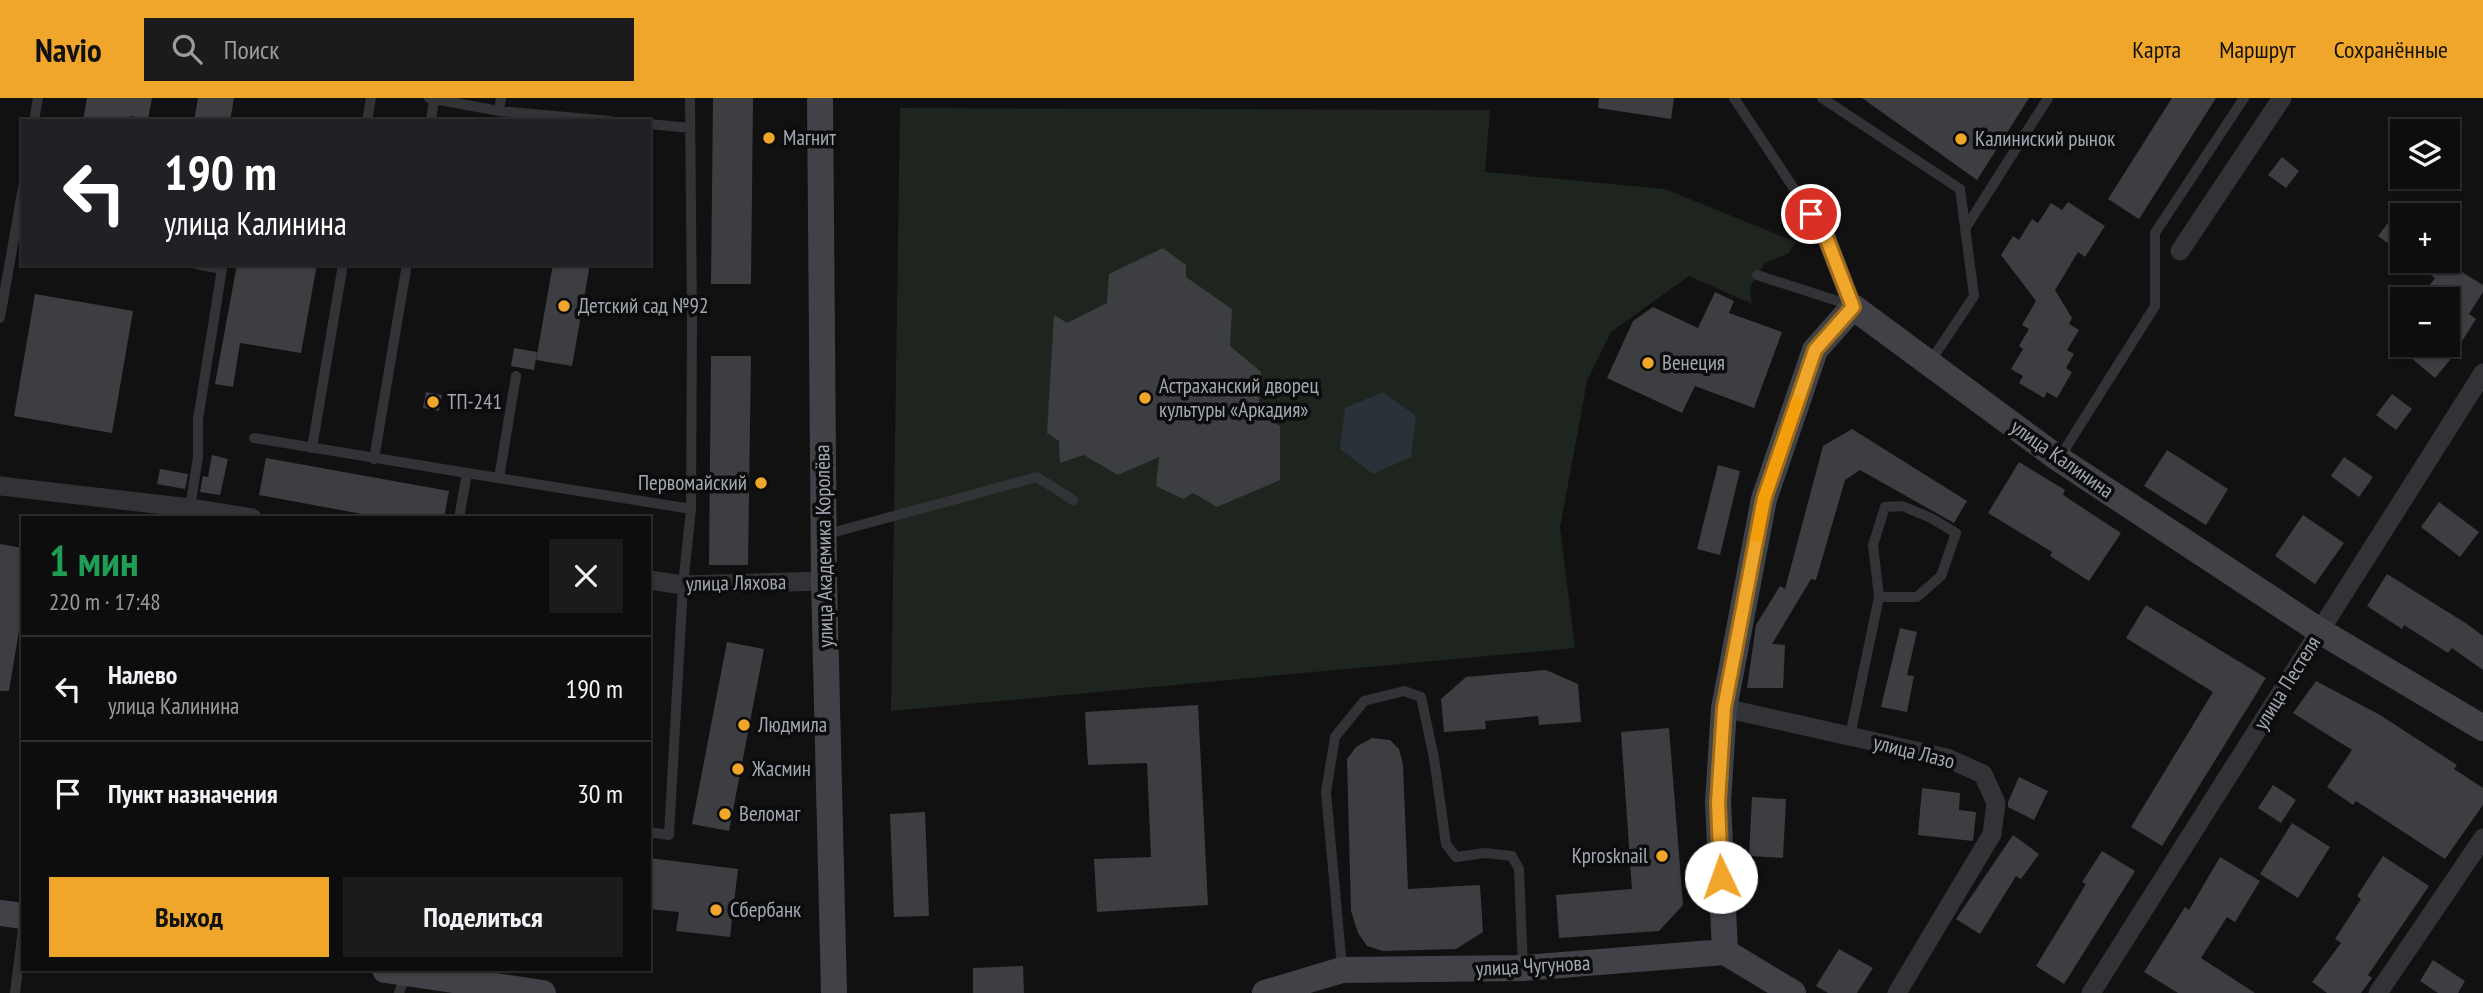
<!DOCTYPE html>
<html lang="ru">
<head>
<meta charset="utf-8">
<style>
  body { margin:0; font-family:"PT Sans Narrow",sans-serif; background:#1b1b1c; color:#f1f3f6; height:100vh; display:flex; flex-direction:column; font-size:26px; white-space:nowrap }
  * { box-sizing:border-box; margin:0 }
  p { font-size:23px; color:#9a9c9e }
  .icon { flex:none; width:38px; height:38px; fill:none; stroke:currentColor; stroke-width:2; stroke-linecap:round; stroke-linejoin:round }
  .map { position:relative; flex:1; overflow:hidden }
  .side { position:absolute; left:21px; top:418px; width:630px; height:455px; display:flex; flex-direction:column; background:#0d0d0e; border-radius:0px; box-shadow:0 2px 5px #0004,0 0 0 2px #2d2d2e }
  .side>* { flex:none }
  .guide { position:absolute; left:21px; top:21px; width:630px; height:147px; border-radius:0px; box-shadow:0 2px 5px #0004,0 0 0 2px #2d2d2e; background:#202124; color:#fff; overflow:hidden }
  .buttons { position:absolute; left:2390px; top:21px; display:grid; gap:14px }
  .buttons a { display:grid; place-items:center; width:70px; height:70px; border-radius:0px; background:#0d0d0e; box-shadow:0 2px 5px #0004,0 0 0 2px #2d2d2e; font-size:35px }
  .pin { position:absolute; display:grid; place-items:center; width:60px; height:60px; color:#fff; margin:-30px; border:4px solid #fff; border-radius:50%; box-shadow:0 2px 7px #0007 }
  .me { position:absolute; width:77px; margin:-38px; rotate:357deg; stroke-linejoin:round; filter:drop-shadow(0 0 5px #0008) }
  .turn { display:flex; align-items:center; gap:24px; height:147px; padding:0 28px; font-size:32px }
  .turn .icon { width:91px; height:91px; stroke-width:2.5 }
  .turn b { display:block; font-size:49px; line-height:60px }
  .round { display:grid; place-items:center; flex:none; width:74px; height:74px; border-radius:0px; background:#1b1b1c }
  .head { display:flex; align-items:center; justify-content:space-between; height:119px; padding:0 28px }
  h1 { font-size:42px; font-weight:700; line-height:52px; color:#1e9e55 }
  .primary-button { display:flex; gap:14px; margin-top:auto; padding:14px 28px }
  .primary-button a { flex:1; height:80px; border-radius:0px; background:#f0a52b; color:#111; font-size:28px; font-weight:700; line-height:80px; text-align:center }
  .primary-button a+a { background:#1b1b1c; color:#f1f3f6 }
  ul { padding:0; list-style:none }
  li { display:flex; align-items:center; gap:21px; height:105px; padding:0 28px; border-top:2px solid #2d2d2e }
  li div { flex:1 }
  li b { display:block; font-size:26px }
  li em { font-style:normal }
  header { display:flex; align-items:center; gap:42px; box-sizing:border-box; height:98px; padding:0 35px; background:#f0a52b; color:#111 }
  header strong { font-size:33px }
  nav { display:flex; gap:38px; margin-inline-start:auto; font-size:24px }
  .search { width:490px; height:63px; background:#1b1b1c; display:flex; align-items:center; gap:18px; box-sizing:border-box; padding:0 24px; border-radius:0px; color:#9a9c9e; font-size:26px }
  .map>svg:first-child { display:block }
  .green { fill:#1d251e }
  .water { fill:#293238 }
  .building { fill:#3d3e42 }
  .lines { fill:none; stroke-linecap:round; stroke-linejoin:round }
  .lane { stroke:#323337; stroke-width:10 }
  .street { stroke:#323337; stroke-width:19 }
  .secondary { stroke:#404247; stroke-width:26 }
  .route-casing { stroke:#9c6b1c; stroke-width:18 }
  .route { stroke:#f0a52b; stroke-width:12 }
  .slow { stroke:#f59e0b; stroke-width:12 }
  .poi-dot { fill:#f0a52b; stroke:#0c0c0d; stroke-width:2.5 }
  .labels { text-anchor:middle; stroke-width:7; stroke-linejoin:round; paint-order:stroke }
  .poi-label { font-size:21px; fill:#a2a8b3; stroke:#0c0c0d; text-anchor:start }
  .street-label { font-size:21px; fill:#a2a8b3; stroke:#0c0c0d }
</style>
</head>
<body>
<header>
<strong>Navio</strong>
<div class="search"><svg class="icon" aria-label="search" viewBox="0 0 24 24"><circle cx="10" cy="10" r="6"/><path d="M15 15l6 6"/></svg>Поиск</div>
<nav><a>Карта</a><a>Маршрут</a><a>Сохранённые</a></nav>
</header>
<div class="map">
<svg width="2483" height="895" viewBox="0 0 2483 895">
  <rect width="100%" height="100%" fill="#111112"/>
  <path class="green" d="M900,10L1490,12L1485,74L1665,91L1796,144L1789,155L1765,165L1750,189L1752,206L1689,178L1611,234L1587,283L1560,430L1575,550L891,613Z"/>
  <path class="water" d="M1383,294L1416,318L1411,359L1373,376L1340,351L1345,310Z"/>
  <path class="building" d="M87,0H152L148,21L130,18L129,23H83Z
    M198,0H234L230,23H194Z
    M713,0H753L751,186H711Z
    M1599,0H1674L1671,21L1598,10Z
    M1862,0H2029L1977,82Z
    M2172,0H2216L2139,121L2108,101Z
    M2282,59L2299,73L2286,90L2268,77Z
    M2068,104L2105,128L2085,159L2078,154L2055,192L2072,220L2069,226L2079,232L2067,252L2074,256L2066,270L2072,274L2057,300L2047,294L2044,300L2019,285L2023,278L2011,271L2023,251L2019,248L2029,231L2022,227L2036,203L2001,157L2013,138L2019,142L2032,121L2038,125L2051,105L2062,112Z
    M2403,105V156L2378,138Z
    M1163,150L1186,167V179L1232,211L1230,248L1261,274L1258,316L1280,328V382L1217,409L1193,395L1183,401L1156,388L1159,359L1118,377L1084,357L1060,365L1059,343L1047,335L1054,217L1067,225L1107,205L1109,176Z
    M2412,163H2444L2483,187V194L2469,216L2476,221L2450,262L2435,280L2410,259L2420,247H2448V201H2420L2435,180Z
    M237,166H317L301,255L240,245L233,289L215,286Z
    M553,166H590L572,268L536,262Z
    M1715,194L1734,203L1729,215L1782,234L1754,310L1695,288L1682,315L1607,280L1633,223L1653,209L1698,230Z
    M35,196L133,213L112,335L14,318Z
    M514,250L537,254L534,272L511,268Z
    M711,258H751L748,467H709Z
    M426,294L442,297L439,313L423,310Z
    M2392,296L2412,311L2396,332L2376,317Z
    M1852,331L1967,403L1954,425L1860,372L1845,382L1816,482L1811,481L1772,546L1785,547L1783,590H1747L1756,527L1780,488L1785,491L1823,348Z
    M2167,352L2228,391L2206,427L2144,388Z
    M212,357L228,361L220,397L200,394L203,378L208,379Z
    M2344,359L2373,379L2359,399L2331,378Z
    M266,360L449,393L444,420H384L259,397Z
    M2019,364L2065,392L2063,397L2121,435L2089,483L2050,458L2052,454L1988,415Z
    M1718,367L1740,373L1720,457L1697,451Z
    M160,371L188,376L185,391L157,386Z
    M2439,404L2479,434L2460,459L2421,429Z
    M2303,417L2344,445L2315,486L2275,458Z
    M0,446L23,450V509L9,593H0Z
    M2387,476L2467,526L2483,538V572L2452,550L2448,555L2404,527L2402,531L2367,508Z
    M2146,507L2266,580L2162,748L2131,729L2213,594L2126,540Z
    M1900,530L1917,534L1907,577L1914,578L1907,614L1881,609Z
    M727,544L764,551L729,733L692,726Z
    M1546,572L1578,586L1581,624L1539,627L1538,618L1485,623L1486,631L1444,634L1441,601L1466,579Z
    M2316,583L2380,617L2457,667L2454,671L2483,690V707L2445,761L2356,703L2353,707L2327,689L2352,652L2293,615Z
    M1198,607L1208,807L1097,814L1094,761L1151,759L1147,665L1088,667L1085,614Z
    M1669,630L1683,807L1659,833L1559,840L1556,797L1632,791L1621,634Z
    M1372,640L1390,642L1399,651L1403,667L1408,791L1480,787L1483,834L1456,851L1383,853L1367,848L1358,835L1351,813L1347,661L1356,649Z
    M2019,679L2048,693L2034,722L2008,709V704Z
    M2273,687L2296,702L2281,725L2258,710Z
    M1922,690L1960,695L1959,712L1976,714L1973,743L1918,737Z
    M1752,699L1786,701L1783,760L1749,758Z
    M925,714L929,818L894,819L890,716Z
    M2292,725L2330,749L2298,800L2260,776Z
    M2013,737L2039,756L2021,781L2016,778L1980,836L1956,821Z
    M2102,753L2135,773L2064,886L2036,868L2086,786L2082,784Z
    M2383,758L2429,788L2368,877L2372,880L2361,895H2327L2312,884L2341,845L2335,841L2361,801L2357,798Z
    M2220,759L2260,783L2235,824L2227,819L2201,860L2255,895H2178L2144,874L2185,809L2189,812Z
    M649,760L738,771L730,839L676,833L679,814L649,811Z
    M1839,851L1873,870L1857,895H1828L1816,888Z
    M2433,862L2465,883L2458,895H2438L2420,883Z
    M1023,868L1024,895H973V870Z"/>
  <g class="lines">
    <path class="lane" d="M429,0L499,13L610,23
      M1734,0L1826,139
      M1822,0L1960,91L1974,198L1930,264
      M499,13L501,0
      M34,23L38,0
      M367,23L371,0
      M431,23L434,1
      M649,26L690,30
      M1965,131L2048,0
      M1757,177L1850,207
      M0,220L23,89
      M254,340L467,375
      M312,350L343,166
      M2060,359L2155,208V135L2244,0
      M374,361L407,166
      M499,380L516,278
      M190,410L198,359V321L222,171L196,166
      M459,420L467,375L691,411
      M824,437L1037,379L1073,402
      M1850,638L1879,499L1873,447L1885,409L1902,408L1931,420L1956,435L1941,478L1917,499H1879
      M649,734L669,737L683,487L691,411L692,223L690,0
      M1342,869L1326,694L1335,639L1364,603L1404,593L1421,599L1434,660L1446,746L1456,759L1485,755L1512,758L1519,771L1523,870
      M15,895L23,831
      M399,895L406,876"/>
    <path class="street" d="M1826,139L1853,209
      M2180,153L2282,0
      M0,388L190,410L252,420
      M649,482L683,487L824,483
      M1724,610L1947,660L1983,676L1996,705L1992,736L1897,895
      M2091,895L2483,275
      M2378,895L2483,740"/>
    <path class="secondary" d="M820,0L824,483L834,895
      M0,815L23,818
      M1725,854L1718,704L1724,610L1764,401L1815,252L1853,209L2059,361L2320,533L2483,630
      M385,872L543,895
      M1265,895L1342,872L1523,870L1725,854L1793,895"/>
  </g>
  <g class="lines">
    <defs>
      <path id="route" d="M1721,779L1718,704L1724,610L1764,401L1815,252L1853,209L1826,139L1811,116"/>
    </defs>
    <use href="#route" class="route-casing"/>
    <use href="#route" class="route"/>
    <path class="slow" d="M1757,438L1764,401L1797,304"/>
  </g>
  <g class="poi-dot">
    <circle cx="769" cy="40" r="7"/>
    <circle cx="1961" cy="41" r="7"/>
    <circle cx="564" cy="208" r="7"/>
    <circle cx="1648" cy="265" r="7"/>
    <circle cx="1145" cy="300" r="7"/>
    <circle cx="433" cy="304" r="7"/>
    <circle cx="761" cy="385" r="7"/>
    <circle cx="744" cy="627" r="7"/>
    <circle cx="738" cy="671" r="7"/>
    <circle cx="725" cy="716" r="7"/>
    <circle cx="1662" cy="758" r="7"/>
    <circle cx="716" cy="812" r="7"/>
  </g>
  <g class="labels">
    <g class="poi-label">
      <text x="783" y="47">Магнит</text>
      <text x="1975" y="48">Калиниский рынок</text>
      <text x="578" y="215">Детский сад №92</text>
      <text x="1662" y="272">Венеция</text>
      <text x="1159" y="295">Астраханский дворец<tspan x="1159" dy="24">культуры «Аркадия»</tspan></text>
      <text x="447" y="311">ТП-241</text>
      <text x="747" y="392" text-anchor="end">Первомайский</text>
      <text x="758" y="634">Людмила</text>
      <text x="752" y="678">Жасмин</text>
      <text x="739" y="723">Веломаг</text>
      <text x="1648" y="765" text-anchor="end">Kprosknail</text>
      <text x="730" y="819">Сбербанк</text>
    </g>
    <g class="street-label">
      <text transform="translate(2062 361) rotate(35)" y="7">улица Калинина</text>
      <text transform="translate(824 448) rotate(-91)" y="7">улица Академика Королёва</text>
      <text transform="translate(736 485) rotate(-1)" y="7">улица Ляхова</text>
      <text transform="translate(2287 585) rotate(-58)" y="7">улица Пестеля</text>
      <text transform="translate(1914 654) rotate(14)" y="7">улица Лазо</text>
      <text transform="translate(1533 868) rotate(-3)" y="7">улица Чугунова</text>
    </g>
  </g>
</svg>
<div class="buttons">
<a><svg class="icon" aria-label="layers" viewBox="0 0 24 24"><path d="M12 4l9 5-9 5-9-5zM3 14l9 5 9-5"/></svg></a>
<a>+</a>
<a>−</a>
</div>
<div class="pin" style="left:1811px;top:116px;background:#d93025"><svg class="icon" aria-label="arrive" viewBox="0 0 24 24"><path d="M6 21V4h12l-3 4 3 4H6"/></svg></div>
<svg class="me" style="left:1721px;top:779px" viewBox="-20 -20 40 40"><circle r="19" fill="#fff"/><path d="M0-13L10 11 0 6-10 11z" fill="#f0a52b"/></svg>
<div class="guide">
<div class="turn"><svg class="icon" aria-label="left" viewBox="0 0 24 24"><path d="M17 20v-9H6M10 6l-5 5 5 5"/></svg><div><b>190 m</b>улица Калинина</div></div>
</div>
<section class="side">
<div class="head"><div><h1>1 мин</h1><p>220 m · 17:48</p></div><a class="round"><svg class="icon" aria-label="close" viewBox="0 0 24 24"><path d="M6 6l12 12M18 6L6 18"/></svg></a></div>
<ul>
<li><svg class="icon" aria-label="left" viewBox="0 0 24 24"><path d="M17 20v-9H6M10 6l-5 5 5 5"/></svg><div><b>Налево</b><p>улица Калинина</p></div><em>190 m</em></li>
<li><svg class="icon" aria-label="arrive" viewBox="0 0 24 24"><path d="M6 21V4h12l-3 4 3 4H6"/></svg><div><b>Пункт назначения</b></div><em>30 m</em></li>
</ul>
<div class="primary-button"><a>Выход</a><a>Поделиться</a></div>
</section>
</div>
</body>
</html>
